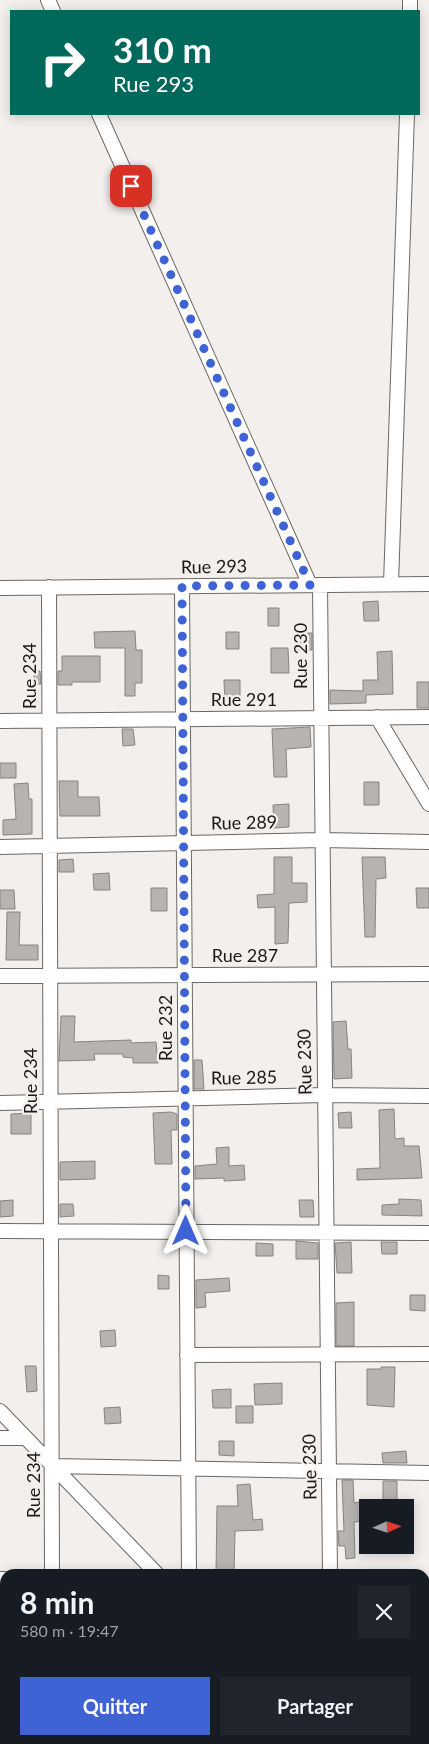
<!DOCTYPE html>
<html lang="fr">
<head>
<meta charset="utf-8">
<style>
  body { margin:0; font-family:Lato,sans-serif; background:#20242c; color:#f1f3f6; height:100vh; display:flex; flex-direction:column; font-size:19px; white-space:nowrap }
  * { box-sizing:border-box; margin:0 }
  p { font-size:16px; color:#9ea1a6 }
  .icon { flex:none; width:28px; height:28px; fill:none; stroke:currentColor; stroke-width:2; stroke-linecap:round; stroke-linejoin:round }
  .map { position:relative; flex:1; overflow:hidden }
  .details { position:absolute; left:0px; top:1569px; width:430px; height:176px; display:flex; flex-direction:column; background:#171b24; border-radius:15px 15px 0 0; box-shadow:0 2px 12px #0003 }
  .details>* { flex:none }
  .hud { position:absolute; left:10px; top:10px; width:410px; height:105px; border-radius:0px; box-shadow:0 2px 12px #0003; background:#00695c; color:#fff; overflow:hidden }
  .needle { width:32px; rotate:87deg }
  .buttons { position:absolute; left:359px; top:1499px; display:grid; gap:10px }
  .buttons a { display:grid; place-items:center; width:55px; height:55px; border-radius:0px; background:#171b24; box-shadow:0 2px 12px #0003; font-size:25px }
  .pin { position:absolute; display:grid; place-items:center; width:42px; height:42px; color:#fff; margin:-21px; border-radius:10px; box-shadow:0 2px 8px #0006 }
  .me { position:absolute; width:55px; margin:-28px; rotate:0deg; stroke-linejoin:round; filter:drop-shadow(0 0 4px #0008) }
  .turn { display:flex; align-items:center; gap:18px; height:105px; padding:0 20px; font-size:22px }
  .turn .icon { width:65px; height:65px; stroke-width:2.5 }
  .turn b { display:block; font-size:35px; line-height:42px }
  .round { display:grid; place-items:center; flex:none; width:52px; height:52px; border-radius:0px; background:#20242c }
  .head { display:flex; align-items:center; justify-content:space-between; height:85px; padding:0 20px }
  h1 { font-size:30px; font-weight:700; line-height:38px }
  .primary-button { display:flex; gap:10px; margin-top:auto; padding:10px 20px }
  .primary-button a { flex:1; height:58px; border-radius:0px; background:#3f62d4; color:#fff; font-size:20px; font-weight:700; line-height:58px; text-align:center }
  .primary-button a+a { background:#20242c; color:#f1f3f6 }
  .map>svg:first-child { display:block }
  .building { fill:#b7b3b1; stroke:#878381 }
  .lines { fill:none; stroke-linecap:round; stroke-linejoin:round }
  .minor-casing { stroke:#6b6765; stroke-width:16 }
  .minor { stroke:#fff; stroke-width:14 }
  .route { stroke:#3f62d4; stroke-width:9; stroke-dasharray:0 16.2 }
  .labels { text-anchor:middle; stroke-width:4.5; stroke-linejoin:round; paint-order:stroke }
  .street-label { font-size:18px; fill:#1b1919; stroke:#f3efed }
</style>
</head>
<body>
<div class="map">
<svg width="429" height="1744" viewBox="0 0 429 1744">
  <rect width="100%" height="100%" fill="#f3efed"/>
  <path class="building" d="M378,601L379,621H364L363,602Z
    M268,608H279V626H268Z
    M135,631L136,650H142V683H135V696H125V648H95L94,632Z
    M226,632H239V649H226Z
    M295,633H312V650H295Z
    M271,648H288L289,673H271Z
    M392,651L393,694L366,695V703L330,704V690L363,691V680H378L377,652Z
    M62,656H100V682H72V685H58V671H62Z
    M34,671H40L41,684H34Z
    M224,680H240V704H225Z
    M417,682H429V708H417Z
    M310,727L311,747L286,749L287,777H274L272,729Z
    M122,729H133L135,745L123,746Z
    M0,763H16V778H0Z
    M59,781H78V797H99L100,816H60Z
    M364,782H379V805H364Z
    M28,783L29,799H32V834L3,835V820L16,819L14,784Z
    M289,804V827L274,828L273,805Z
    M274,857H292V883H307V902L289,903L288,943L275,944V907L258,908L257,895L274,894Z
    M362,857H385L386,878L376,879L375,937H365Z
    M73,859L74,872H59V860Z
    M109,873L110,890H94L93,874Z
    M151,888H167V911H151Z
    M416,888H429V908H417Z
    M0,890H14L15,909H0Z
    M7,912H20L19,945H38V960H6Z
    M61,1016H75L74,1042L131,1040V1043L156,1042L158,1063H133V1058L123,1057V1054H94L95,1060L59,1061Z
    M346,1021L348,1049H351L352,1078L334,1079L333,1022Z
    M194,1060H202L204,1089H194Z
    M394,1109L395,1139L404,1138V1146H419L422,1178L357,1180V1169L380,1168L379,1110Z
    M171,1112L177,1114V1130H171L172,1164H155L153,1113Z
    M351,1112L352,1128H339L338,1113Z
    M31,1113V1134H11V1114Z
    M229,1147V1166L244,1165L245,1180L224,1181V1178L195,1179V1166L217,1164L216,1148Z
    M95,1161V1179L60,1180V1162Z
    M399,1199L421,1200L422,1216L382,1215V1205L399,1204Z
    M13,1200V1216L0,1217V1201Z
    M299,1200H313L314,1217H300Z
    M60,1204H73L74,1216L60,1217Z
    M296,1241L318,1243V1259H296Z
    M351,1242L352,1273H337L335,1243Z
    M381,1242H397V1254H382Z
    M256,1243L273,1244V1256H256Z
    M158,1275L169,1276V1289H158Z
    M229,1278L230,1291L205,1293L206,1307L196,1308V1280Z
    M410,1295H425V1311L410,1310Z
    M354,1302V1346H336V1303Z
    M115,1330L116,1346L101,1347L100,1331Z
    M25,1366H36L37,1391L27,1392Z
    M381,1367H395L394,1407L367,1405V1369H381Z
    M282,1383V1404L255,1405L254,1384Z
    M231,1389V1408H213L212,1390Z
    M236,1406H253V1423H236Z
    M120,1407L121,1423L105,1424L104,1408Z
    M219,1441H234V1456L219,1455Z
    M406,1451L407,1463H383L382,1453Z
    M342,1480H353L354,1503L360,1502V1510H363L364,1521L354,1522L355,1558L346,1559L345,1546H339L338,1531H344Z
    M383,1481H397V1508H383Z
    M250,1484L253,1520L262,1519L263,1530L235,1531L234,1574H216L217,1506H238L237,1485Z"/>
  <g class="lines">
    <defs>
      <path id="minor" d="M48,0L53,11
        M410,11V0
        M99,114L310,585
        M391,584L407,114
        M320,585L330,1574
        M182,586L189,1574
        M49,587L52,1574
        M0,588L429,584
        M377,717L429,804
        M0,721L429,717
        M0,847L322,840L429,842
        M0,976L429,974
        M0,1103L324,1095L429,1096
        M0,1231L429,1233
        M187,1355L429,1354
        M0,1411L157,1574
        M0,1438H26
        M53,1466L429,1473
        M0,1579H5
        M425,1596H429
        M0,1701H5
        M425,1729H429
        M190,1740V1744
        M319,1740L322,1744
        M52,1744V1740"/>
    </defs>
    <use href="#minor" class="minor-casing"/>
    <use href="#minor" class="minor"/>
  </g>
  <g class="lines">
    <path class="route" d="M131,186L310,585L182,586L186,1231"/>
  </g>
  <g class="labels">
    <g class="street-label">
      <text transform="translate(214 567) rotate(-1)" y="6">Rue 293</text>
      <text transform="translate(301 656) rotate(-90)" y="6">Rue 230</text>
      <text transform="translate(30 676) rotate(-90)" y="6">Rue 234</text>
      <text x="244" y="706">Rue 291</text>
      <text transform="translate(244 823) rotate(-1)" y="6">Rue 289</text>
      <text x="245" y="962">Rue 287</text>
      <text transform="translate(166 1028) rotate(-90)" y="6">Rue 232</text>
      <text transform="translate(305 1062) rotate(-91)" y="6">Rue 230</text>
      <text transform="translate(244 1078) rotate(-1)" y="6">Rue 285</text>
      <text transform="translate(31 1081) rotate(-90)" y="6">Rue 234</text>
      <text transform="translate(310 1467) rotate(-91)" y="6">Rue 230</text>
      <text transform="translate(34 1485) rotate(-90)" y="6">Rue 234</text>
    </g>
  </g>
</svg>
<div class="buttons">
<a><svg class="needle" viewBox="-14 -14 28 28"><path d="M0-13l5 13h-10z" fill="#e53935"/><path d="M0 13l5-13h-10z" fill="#9ea1a6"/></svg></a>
</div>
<div class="pin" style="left:131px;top:186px;background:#d93025"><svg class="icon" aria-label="arrive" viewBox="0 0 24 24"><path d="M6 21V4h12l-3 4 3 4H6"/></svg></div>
<svg class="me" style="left:186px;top:1231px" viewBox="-20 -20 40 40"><path d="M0-17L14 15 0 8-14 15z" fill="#3f62d4" stroke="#fff" stroke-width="4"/></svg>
<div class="hud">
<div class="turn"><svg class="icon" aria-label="right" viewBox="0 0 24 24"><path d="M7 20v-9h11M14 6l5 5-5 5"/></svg><div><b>310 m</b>Rue 293</div></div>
</div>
<section class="details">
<div class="head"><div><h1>8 min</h1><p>580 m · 19:47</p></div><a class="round"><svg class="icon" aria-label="close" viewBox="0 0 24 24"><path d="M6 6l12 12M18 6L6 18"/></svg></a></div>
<div class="primary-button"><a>Quitter</a><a>Partager</a></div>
</section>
</div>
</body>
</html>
